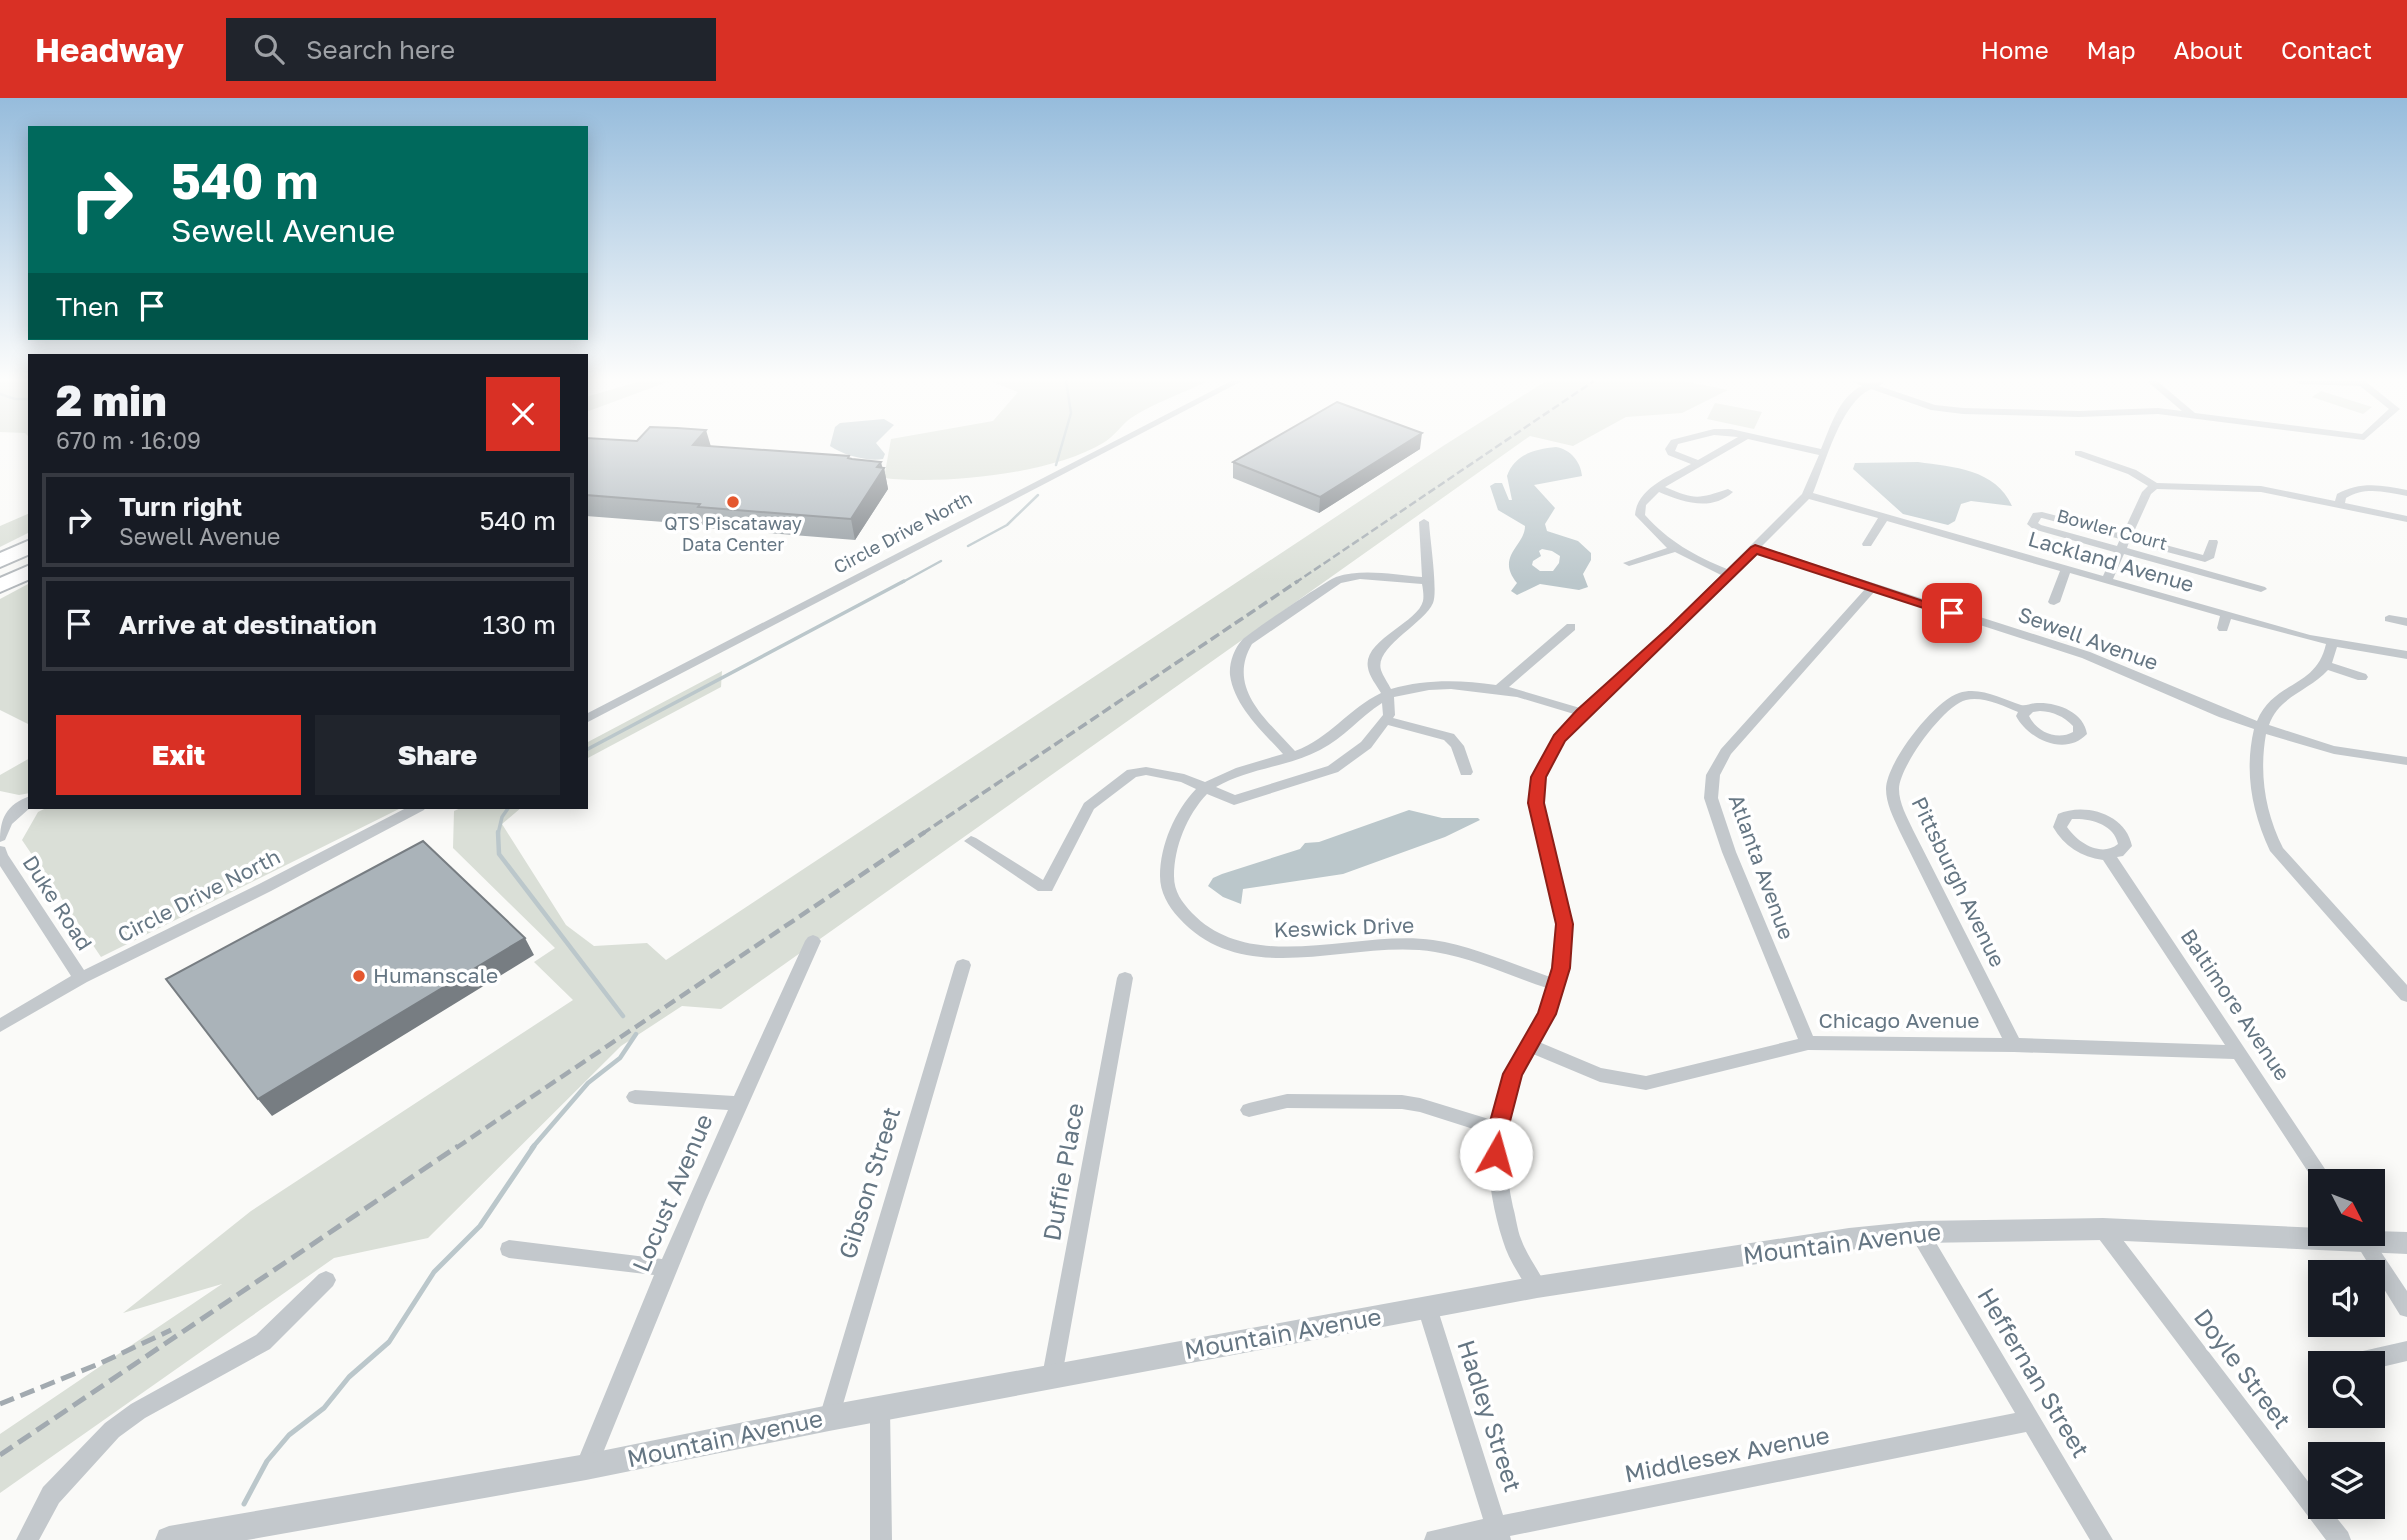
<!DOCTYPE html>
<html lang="en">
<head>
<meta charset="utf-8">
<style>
  body { margin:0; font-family:"Golos Text",sans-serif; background:#20242c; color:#f1f3f6; height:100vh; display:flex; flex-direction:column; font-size:26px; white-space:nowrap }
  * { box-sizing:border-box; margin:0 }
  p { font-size:23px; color:#9ea1a6 }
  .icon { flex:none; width:38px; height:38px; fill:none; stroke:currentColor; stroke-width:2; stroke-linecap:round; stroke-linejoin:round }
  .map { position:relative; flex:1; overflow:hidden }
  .drawer { position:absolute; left:28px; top:256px; width:560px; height:455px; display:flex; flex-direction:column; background:#171b24; border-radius:0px; box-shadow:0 4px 18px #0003 }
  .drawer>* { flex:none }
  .guide { position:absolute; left:28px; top:28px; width:560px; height:214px; border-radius:0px; box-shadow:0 4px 18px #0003; background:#00695c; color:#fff; overflow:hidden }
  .needle { width:46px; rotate:132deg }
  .buttons { position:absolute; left:2308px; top:1071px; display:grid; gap:14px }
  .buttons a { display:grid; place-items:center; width:77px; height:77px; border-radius:0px; background:#171b24; box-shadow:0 4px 18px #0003; font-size:35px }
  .pin { position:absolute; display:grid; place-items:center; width:60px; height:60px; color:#fff; margin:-30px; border-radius:14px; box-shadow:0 4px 10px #0006 }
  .me { position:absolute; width:77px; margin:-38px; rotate:7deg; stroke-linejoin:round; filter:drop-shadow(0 0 5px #0008) }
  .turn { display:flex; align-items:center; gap:24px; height:147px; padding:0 28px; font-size:32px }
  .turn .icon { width:91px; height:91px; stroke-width:2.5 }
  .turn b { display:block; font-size:49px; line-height:60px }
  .then { display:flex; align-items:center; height:66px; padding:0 28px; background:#0003; gap:14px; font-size:26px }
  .round { display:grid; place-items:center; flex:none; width:74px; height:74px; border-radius:0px; background:#20242c }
  .summary { display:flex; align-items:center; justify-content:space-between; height:119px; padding:0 28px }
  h1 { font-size:42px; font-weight:800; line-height:52px }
  .action { display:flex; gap:14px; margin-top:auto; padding:14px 28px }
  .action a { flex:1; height:80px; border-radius:0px; background:#d93025; color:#fff; font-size:28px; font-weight:800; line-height:80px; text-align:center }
  .action a+a { background:#20242c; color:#f1f3f6 }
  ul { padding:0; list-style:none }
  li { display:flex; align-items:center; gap:21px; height:94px; margin:0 14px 10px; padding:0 14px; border:4px solid #363941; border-radius:0px }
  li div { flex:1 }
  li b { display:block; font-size:26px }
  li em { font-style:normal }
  header { display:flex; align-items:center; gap:42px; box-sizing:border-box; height:98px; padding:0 35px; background:#d93025; color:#fff }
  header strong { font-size:33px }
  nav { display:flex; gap:38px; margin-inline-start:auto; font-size:24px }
  .search { width:490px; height:63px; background:#20242c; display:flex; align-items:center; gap:18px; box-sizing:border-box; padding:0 24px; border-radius:0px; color:#9ea1a6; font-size:26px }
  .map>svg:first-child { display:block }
  .green { fill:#dadfd7 }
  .water { fill:#bbc7cb; fill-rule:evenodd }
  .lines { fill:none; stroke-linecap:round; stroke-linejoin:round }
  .stream-far3 { stroke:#bbc7cb; stroke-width:2.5 }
  .stream-far2 { stroke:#bbc7cb; stroke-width:3.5 }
  .stream-far1 { stroke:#bbc7cb; stroke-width:4.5 }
  .stream { stroke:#bbc7cb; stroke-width:5 }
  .motorway-casing { stroke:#b4b9bd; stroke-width:4 }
  .minor { fill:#c3c8cc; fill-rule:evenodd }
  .tertiary { fill:#c3c8cc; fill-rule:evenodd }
  .motorway { fill:#fff; fill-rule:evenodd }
  .rail-far3 { stroke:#a2aab0; stroke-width:2.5; stroke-dasharray:8 3.5; stroke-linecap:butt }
  .rail-far2 { stroke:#a2aab0; stroke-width:3.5; stroke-dasharray:10 4.5; stroke-linecap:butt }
  .rail-far1 { stroke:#a2aab0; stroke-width:4.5; stroke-dasharray:12 6; stroke-linecap:butt }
  .rail { stroke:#a2aab0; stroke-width:5; stroke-dasharray:15 7; stroke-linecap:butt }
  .wall { fill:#929a9f }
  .shaded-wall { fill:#777d82 }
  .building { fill:#aab3b9; stroke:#777d82; stroke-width:2 }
  .route { fill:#d93025; stroke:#8d1f18; stroke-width:2 }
  .poi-dot { fill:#e4572e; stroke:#fff; stroke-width:2.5 }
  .labels { text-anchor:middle; stroke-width:7; stroke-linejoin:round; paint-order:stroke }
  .far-poi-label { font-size:18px; fill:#657683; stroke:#fff }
  .far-street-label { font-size:18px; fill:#657683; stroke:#fff }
  .street-label { font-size:21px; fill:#657683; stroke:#fff }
  .poi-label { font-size:21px; fill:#657683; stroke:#fff; text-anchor:start }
  .near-street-label { font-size:24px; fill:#657683; stroke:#fff }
</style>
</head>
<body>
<header>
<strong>Headway</strong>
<div class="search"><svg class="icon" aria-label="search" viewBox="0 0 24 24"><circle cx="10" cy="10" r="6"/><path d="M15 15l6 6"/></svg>Search here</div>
<nav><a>Home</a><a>Map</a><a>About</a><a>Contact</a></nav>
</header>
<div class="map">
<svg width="2407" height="1442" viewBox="0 0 2407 1442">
  <rect width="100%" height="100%" fill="#fafaf8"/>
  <path class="green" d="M0,283H30V340L25,335L0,334Z
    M640,283H670L586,314V299Z
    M990,283H1208C1183,295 1154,305 1131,320C1121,327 1114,339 1103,345C1052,376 943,387 884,380L891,341L993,323L1018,294Z
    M1546,283H1684L1728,292L1682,315L1626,319L1573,348L1530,338L721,911L682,908L621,948L428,1140L334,1160L0,1395V1336L222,1186L123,1215L251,1113L573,902L534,864L555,850L453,750L454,713L463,709H522L502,726L566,827L594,848L647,845L666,862L1443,348Z
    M2321,293L2372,309L2363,316L2312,299Z
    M1715,305L1762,314L1754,331L1707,321Z
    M30,415V434L0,449V428Z
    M30,485V627L0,612V501Z
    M722,573L721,589L586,661V645Z
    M30,660V695L19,697L0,693V677Z
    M48,709H403L101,859L22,742L38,714Z"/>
  <path class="water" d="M884,321L894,327L876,345L885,356L883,361C868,364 843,357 830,348L835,329L840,325Z
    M1556,349C1570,351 1581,364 1582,378L1534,387L1555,410L1545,426L1547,433L1578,443L1591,455V462L1583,476L1588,489L1579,492L1540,486L1517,497L1511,493L1517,485C1495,458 1525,448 1525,428L1498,412L1490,388L1495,385H1502L1509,402H1512L1507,378C1515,356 1535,351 1556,349ZM1542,451L1552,453L1560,458L1559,465L1553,473H1540L1532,467L1533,463L1541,458L1539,453Z
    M1918,364C1953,369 1996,371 2012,408L1971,403L1961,406L1955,423L1948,427L1903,416L1853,371L1855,365Z
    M1409,712L1442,720H1478L1480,722L1445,739L1343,776L1243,791L1241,806L1223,799L1208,788L1213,780L1222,776L1300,751L1305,745L1319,744Z"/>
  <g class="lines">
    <path class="stream-far3" d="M0,296L15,301H30
      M1056,367L1071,315L1066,283
      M968,448L1007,427L1038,397
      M901,485L941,463"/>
    <path class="stream-far2" d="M586,652L904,483
      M498,736L502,719L509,709"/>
    <path class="stream-far1" d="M498,734L499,756L623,918
      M532,1050L588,985L620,960L636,936"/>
    <path class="stream" d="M244,1406L267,1363L289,1337L324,1310L349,1279L389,1244L434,1174L480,1128L534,1048"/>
    <defs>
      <path id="motorway" d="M30,442V456L0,469V455Z
        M30,467V481L0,494V480Z"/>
    </defs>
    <use href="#motorway" class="motorway-casing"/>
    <path class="minor" d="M1231,283H1242L586,625V616Z
      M1852,283L1870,285L1886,283L1879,288L1935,307L1963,310L2079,313L2158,310L2182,313L2147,283H2157L2195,315L2362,336L2389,311L2360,288L2300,286L2296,283H2365L2400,311L2364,342L2158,316L2079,319L1963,316L1931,312L1871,291C1841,304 1825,366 1813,395L2103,478L2114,454L2033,431L2027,426L2033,415L2042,414L2123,435L2142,394L2148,388L2128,376L2075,357V353H2081L2136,372L2157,385L2261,388L2335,403L2337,396C2360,383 2382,387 2407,392V398C2386,394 2365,388 2346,400L2345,405L2407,418V424L2261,394L2157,391L2151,396L2132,438L2203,457L2209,442H2217L2218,444L2214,460L2205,464L2129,444L2127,450L2265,489L2267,491L2261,494L2124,456L2113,481L2310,537L2407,553V561L2337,549L2332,565L2366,576L2368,579L2366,582H2358L2328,572C2309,593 2279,598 2269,627L2334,648L2407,659V667L2334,656L2266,636C2259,676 2265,714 2283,750L2407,887V904L2401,902L2270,753C2252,714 2244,674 2254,631L2219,619L2082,560L1875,493L1731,656L1720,677L1718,700L1736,754L1813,938L2002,940L1899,732C1893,719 1886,705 1886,691C1886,665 1934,603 1959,595C1980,588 2002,601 2021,607C2027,608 2031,605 2037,605C2057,604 2084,614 2087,636C2065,659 2028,641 2016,618L2018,614C2003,608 1983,598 1966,602C1944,607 1899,669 1899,691C1899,705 1907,719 1913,732L2019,940L2225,947L2103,762C2081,759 2064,748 2053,729L2058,716C2085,704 2126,716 2132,748L2123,758L2117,759L2333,1083H2320V1090L2318,1089L2234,961L2014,954L1808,952L1646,992L1600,984L1533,956C1505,1006 1501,1054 1513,1109C1516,1119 1517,1131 1521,1141C1527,1158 1539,1173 1547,1189L1544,1195L1537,1198L1530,1195C1521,1179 1508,1161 1503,1143C1492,1109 1486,1071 1489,1036L1420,1014L1402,1011L1287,1010L1249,1019L1243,1017L1240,1012L1243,1007L1249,1005L1287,996L1402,997L1420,1000L1492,1022L1505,976L1539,915L1547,890C1510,878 1473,860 1435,854C1352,840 1246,894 1179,820C1168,808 1160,794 1160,778C1160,747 1175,713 1196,691L1181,684L1146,677L1136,679L1094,711L1054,789L1052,793H1038L964,743L971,738L976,740L1043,782L1084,705L1127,672L1146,669L1184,676L1205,684L1236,670L1283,656C1263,634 1234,608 1230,577C1229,565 1234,551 1242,542C1250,534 1326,483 1336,479C1363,470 1395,477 1422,479L1419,424L1424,421L1429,424C1430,441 1438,494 1433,505C1424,526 1374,549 1381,572C1383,578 1388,585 1391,591C1426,581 1461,582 1496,587L1567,526H1575V532L1509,589L1580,610L1670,528L1721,477L1675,454L1629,468L1623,465L1667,450L1635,417C1637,390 1670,378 1691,366L1668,357L1665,351L1671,342L1714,331H1731L1821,351C1830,330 1839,298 1862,288ZM1714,337L1738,339L1698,362L1675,353L1678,346ZM1748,341L1819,357L1802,396L1727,471C1695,458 1668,443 1645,417L1646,407L1659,394C1683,404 1711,414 1733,394L1728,391C1698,401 1695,402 1665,389ZM1809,401L1878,420L1862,446L1863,448H1871L1887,423L2060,473L2048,504L2050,506L2054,507L2060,504L2070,475L2220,518L2217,530L2219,533H2227L2231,521L2326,546C2316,591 2274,582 2257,623L2090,554L1761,449ZM2041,420H2042L2120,441L2117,448L2041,427L2038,425ZM1756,455L1866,490L1721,651L1706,677L1704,700L1722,754L1798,941L1646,978L1601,970L1539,944L1555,916L1569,870L1573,826L1543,705L1546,679L1565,643L1587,618L1678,534ZM1360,481L1422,486C1423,491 1424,498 1423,503C1418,525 1362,542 1368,570C1369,578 1377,588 1381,595C1348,611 1330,640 1295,653C1267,622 1226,590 1252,546L1341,485ZM1451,591L1517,599L1574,616L1554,638L1532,679L1529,705L1557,826L1550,879C1512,866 1473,848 1433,842C1357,831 1253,878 1192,815C1182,804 1174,794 1174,778C1174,749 1187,717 1207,696L1234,707L1338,674L1371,650L1388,627L1444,642L1451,649L1461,677H1471L1473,674L1464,648L1454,636L1393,620L1395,617L1394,599L1429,592ZM1382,605L1383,617L1361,644L1328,668L1235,697L1216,689C1249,670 1288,669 1320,652C1344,640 1360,619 1382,605ZM2040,613C2054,614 2063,618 2073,628V634C2057,643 2037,634 2029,618L2033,614ZM2072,721C2090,720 2114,726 2118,746C2101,760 2077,744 2067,729Z
      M2389,517L2407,520V528L2385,523V519Z
      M30,698L31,709L12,726L5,742L0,744C0,720 6,707 30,698Z
      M408,709H426L424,712L271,793L87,884L0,934V920L71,878L0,768V748L5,749L8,757L84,872L261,785Z
      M813,837L818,839L821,843L705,1104L594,1377L586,1380L578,1377L575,1369L654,1177L509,1160L502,1157L500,1151L502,1145L509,1142L662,1161L728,1012L635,1006L629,1004L626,999L629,994L635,992L734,998L805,843L808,839Z
      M963,861L969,863L971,867L839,1320L836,1327L829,1330L822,1327L819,1320L955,867L957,863Z
      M1125,874L1131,876L1133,880L1062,1278L1059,1285L1052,1288L1045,1285L1042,1278L1117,880L1119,876Z
      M2103,1123L2110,1125L2320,1399V1409H2328L2348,1434L2351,1442H2326L2096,1137L2094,1131L2096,1125Z
      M1919,1126L1926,1128L2113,1442H2090L2026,1334L1510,1438L1511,1442H1424L1427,1434L1483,1421L1417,1209L1420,1202L1427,1200L1434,1202L1437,1209L1503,1417L2015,1315L1912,1140L1910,1134L1912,1128Z
      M2350,1136H2369L2407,1193V1219L2400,1217Z
      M326,1173L333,1176L336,1182L333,1188L270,1251L145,1320L119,1339L59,1405L39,1442H16L43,1389L105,1325L131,1306L256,1237L319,1176Z
      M2407,1243V1263L2373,1271V1265H2344L2347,1258L2354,1255Z
      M880,1300L887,1303L890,1310L892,1442H870V1310L873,1303Z"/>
    <path class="tertiary" d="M2103,1120L2320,1130V1136H2373V1133L2407,1134V1156L2103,1142L1919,1145L1849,1152L1537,1200L829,1333L586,1382L247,1442H155L159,1432L169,1428L586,1356L829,1307L1537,1178L1849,1130L1919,1123Z"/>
    <use href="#motorway" class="motorway"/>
    <path class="rail-far3" d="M1295,485L1594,283"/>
    <path class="rail-far2" d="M922,736L1298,483"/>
    <path class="rail-far1" d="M456,1050L925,734"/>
    <path class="rail" d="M0,1306L101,1265L171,1232
      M0,1357L458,1048"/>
  </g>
  <path class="wall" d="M586,340L711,348L850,361L884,370L888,391L855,442L704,430L703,427L586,418Z
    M1420,351L1319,415L1233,380V364Z"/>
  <path class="shaded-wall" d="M706,332L712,352L693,347Z
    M1422,335L1420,351L1319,415L1320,399Z
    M881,364L883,372L884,370L888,391L855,442L851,421Z
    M525,840L534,857L272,1018L258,1001Z"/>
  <path class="building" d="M1337,304L1422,335L1320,399L1233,364Z
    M650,329L677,330L706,332L693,347L849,358L848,360L852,361L881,364L877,369L884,370L851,421L698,409L700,406L586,397V340L637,343Z
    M423,743L525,840L258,1001L166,881Z"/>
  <linearGradient id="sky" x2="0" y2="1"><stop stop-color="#96bcdc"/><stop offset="0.58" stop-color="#fdfdfc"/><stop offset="1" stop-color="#fdfdfc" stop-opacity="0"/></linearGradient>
  <rect width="2407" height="485" fill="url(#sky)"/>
  <path class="route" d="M1755,447L1959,515L1952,519L1948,518L1757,456L1565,643L1546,679L1544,705L1573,826L1570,870L1556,916L1522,977L1508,1031L1503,1062L1496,1065L1489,1062L1486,1056L1488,1031L1503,976L1538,915L1552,870L1556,826L1528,705L1531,679L1554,637L1577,612L1669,529L1751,449Z"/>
  <g class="poi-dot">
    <circle cx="733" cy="404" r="7"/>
    <circle cx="359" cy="878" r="7"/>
  </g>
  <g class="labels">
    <g class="far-poi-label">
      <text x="733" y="432">QTS Piscataway<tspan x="733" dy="21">Data Center</tspan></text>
    </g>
    <g class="far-street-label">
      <text transform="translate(2112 432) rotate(15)" y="6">Bowler Court</text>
      <text transform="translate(903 435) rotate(-28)" y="6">Circle Drive North</text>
    </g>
    <g class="street-label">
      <text transform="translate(2111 464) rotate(16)" y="7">Lackland Avenue</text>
      <text transform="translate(2088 541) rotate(20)" y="7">Sewell Avenue</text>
      <text transform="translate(1761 769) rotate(70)" y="7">Atlanta Avenue</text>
      <text transform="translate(1958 784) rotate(64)" y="7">Pittsburgh Avenue</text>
      <text transform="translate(199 798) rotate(-27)" y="7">Circle Drive North</text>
      <text transform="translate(57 805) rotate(57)" y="7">Duke Road</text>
      <text transform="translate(1344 830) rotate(-2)" y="7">Keswick Drive</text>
      <text transform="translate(2235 907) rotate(56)" y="7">Baltimore Avenue</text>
      <text x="1899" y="930">Chicago Avenue</text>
    </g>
    <g class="poi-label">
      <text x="373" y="885">Humanscale</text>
    </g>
    <g class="near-street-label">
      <text transform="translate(1064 1074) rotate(-80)" y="8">Duffie Place</text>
      <text transform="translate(870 1085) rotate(-73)" y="8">Gibson Street</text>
      <text transform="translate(673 1095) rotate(-67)" y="8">Locust Avenue</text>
      <text transform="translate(1842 1146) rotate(-7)" y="8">Mountain Avenue</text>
      <text transform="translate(1283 1236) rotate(-10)" y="8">Mountain Avenue</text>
      <text transform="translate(2242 1271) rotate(53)" y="8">Doyle Street</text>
      <text transform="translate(2033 1275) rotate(59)" y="8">Heffernan Street</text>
      <text transform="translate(1489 1318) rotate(72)" y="8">Hadley Street</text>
      <text transform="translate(725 1341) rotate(-12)" y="8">Mountain Avenue</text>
      <text transform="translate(1727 1357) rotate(-11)" y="8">Middlesex Avenue</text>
    </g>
  </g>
</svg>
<div class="buttons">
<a><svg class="needle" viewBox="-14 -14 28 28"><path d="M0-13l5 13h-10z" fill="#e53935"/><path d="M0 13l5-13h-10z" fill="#9ea1a6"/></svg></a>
<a><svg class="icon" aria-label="sound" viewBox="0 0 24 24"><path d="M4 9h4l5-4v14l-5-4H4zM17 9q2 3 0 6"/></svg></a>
<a><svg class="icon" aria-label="search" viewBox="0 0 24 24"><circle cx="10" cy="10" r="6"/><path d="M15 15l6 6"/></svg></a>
<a><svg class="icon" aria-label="layers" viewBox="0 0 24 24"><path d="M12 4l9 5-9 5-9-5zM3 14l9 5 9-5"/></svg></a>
</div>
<div class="pin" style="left:1952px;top:515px;background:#d93025"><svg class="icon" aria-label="arrive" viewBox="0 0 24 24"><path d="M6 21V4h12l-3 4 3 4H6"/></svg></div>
<svg class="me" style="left:1496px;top:1056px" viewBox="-20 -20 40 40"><circle r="19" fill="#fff"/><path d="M0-13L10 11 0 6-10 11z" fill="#d93025"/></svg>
<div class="guide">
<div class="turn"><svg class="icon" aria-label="right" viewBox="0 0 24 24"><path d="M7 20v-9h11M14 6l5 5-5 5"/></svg><div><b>540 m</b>Sewell Avenue</div></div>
<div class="then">Then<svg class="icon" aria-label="arrive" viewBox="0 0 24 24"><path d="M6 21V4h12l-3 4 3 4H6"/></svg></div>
</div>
<section class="drawer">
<div class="summary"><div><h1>2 min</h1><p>670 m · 16:09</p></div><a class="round" style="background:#d93025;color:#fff"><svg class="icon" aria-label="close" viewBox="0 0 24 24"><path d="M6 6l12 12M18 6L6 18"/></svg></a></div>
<ul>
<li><svg class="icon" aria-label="right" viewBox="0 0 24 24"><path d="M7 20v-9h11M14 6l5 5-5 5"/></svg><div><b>Turn right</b><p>Sewell Avenue</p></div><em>540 m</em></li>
<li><svg class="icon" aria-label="arrive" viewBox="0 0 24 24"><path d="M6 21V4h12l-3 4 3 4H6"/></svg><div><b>Arrive at destination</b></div><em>130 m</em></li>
</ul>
<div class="action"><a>Exit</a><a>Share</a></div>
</section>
</div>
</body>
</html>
